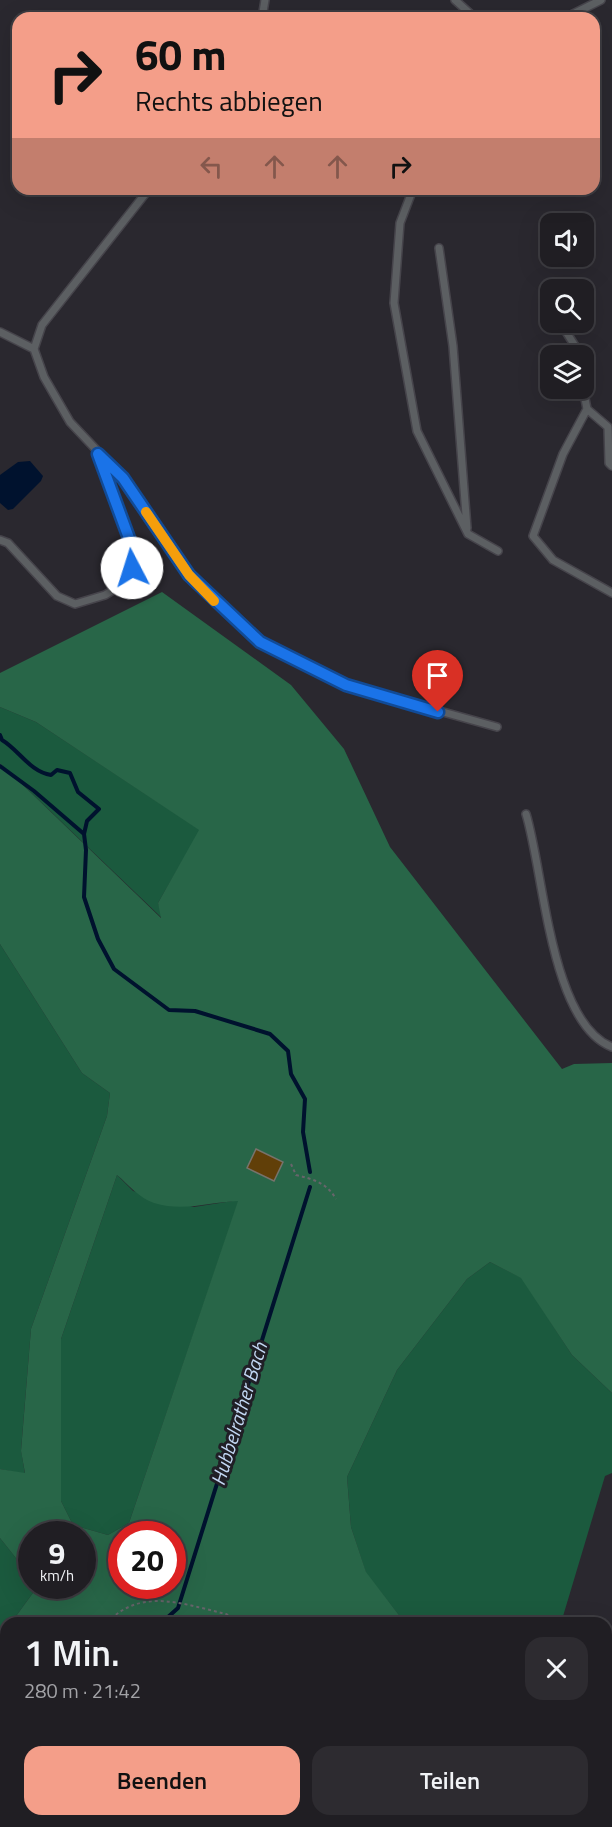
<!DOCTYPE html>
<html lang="de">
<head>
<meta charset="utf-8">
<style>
  body { margin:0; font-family:"Titillium Web",sans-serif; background:#2d2b30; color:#f1f3f6; height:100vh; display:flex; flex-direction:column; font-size:22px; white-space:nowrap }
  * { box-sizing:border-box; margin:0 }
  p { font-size:20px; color:#a2a2a6 }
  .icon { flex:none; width:33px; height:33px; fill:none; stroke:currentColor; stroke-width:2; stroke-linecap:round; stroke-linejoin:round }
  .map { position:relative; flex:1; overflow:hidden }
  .details { position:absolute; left:0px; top:1617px; width:612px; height:210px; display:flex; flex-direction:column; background:#201e23; border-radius:18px 18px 0 0; box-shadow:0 6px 24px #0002,0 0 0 2px #3d3c41 }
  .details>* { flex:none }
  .hud { position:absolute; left:12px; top:12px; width:588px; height:183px; border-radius:18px; box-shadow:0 6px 24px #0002,0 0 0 2px #3d3c41; background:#f49e89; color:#111; overflow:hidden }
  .controls { position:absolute; left:540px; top:213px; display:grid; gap:12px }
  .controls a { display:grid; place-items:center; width:54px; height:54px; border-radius:12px; background:#201e23; box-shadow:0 6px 24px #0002,0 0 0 2px #3d3c41; font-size:30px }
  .speed { position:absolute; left:18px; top:1521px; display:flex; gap:12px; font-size:30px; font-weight:700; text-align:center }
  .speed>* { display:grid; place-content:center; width:78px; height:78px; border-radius:50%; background:#201e23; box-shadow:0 6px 24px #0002,0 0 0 2px #3d3c41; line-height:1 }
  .speed small { font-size:15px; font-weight:400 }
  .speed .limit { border:9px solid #d22; background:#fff; color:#111 }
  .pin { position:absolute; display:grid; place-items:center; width:51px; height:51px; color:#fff; margin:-62px -26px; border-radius:50% 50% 50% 0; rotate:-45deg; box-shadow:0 0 6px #0007 }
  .pin .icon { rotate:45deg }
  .me { position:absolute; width:66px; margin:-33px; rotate:355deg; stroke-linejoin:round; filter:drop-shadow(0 0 4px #0008) }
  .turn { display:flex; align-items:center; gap:21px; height:126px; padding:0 24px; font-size:27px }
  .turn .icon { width:78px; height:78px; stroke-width:2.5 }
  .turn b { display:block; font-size:42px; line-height:51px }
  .lanes { display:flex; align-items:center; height:57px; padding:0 24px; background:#0003; justify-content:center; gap:30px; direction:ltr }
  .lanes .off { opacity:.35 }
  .round { display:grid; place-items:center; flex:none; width:63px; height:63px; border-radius:18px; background:#2d2b30 }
  .head { display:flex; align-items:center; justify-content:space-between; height:102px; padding:0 24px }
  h1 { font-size:36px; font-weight:600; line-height:45px }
  .primary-button { display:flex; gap:12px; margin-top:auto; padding:12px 24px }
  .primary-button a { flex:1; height:69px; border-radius:18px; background:#f49e89; color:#111; font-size:24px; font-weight:600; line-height:69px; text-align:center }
  .primary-button a+a { background:#2d2b30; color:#f1f3f6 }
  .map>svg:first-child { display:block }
  .green { fill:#1b5a3e }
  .forest { fill:#286648; fill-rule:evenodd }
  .water { fill:#00122e }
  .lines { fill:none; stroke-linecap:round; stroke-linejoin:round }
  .stream { stroke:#00122e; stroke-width:4 }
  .building { fill:#613f08; stroke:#78726b; stroke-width:1.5 }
  .service-casing { stroke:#46444b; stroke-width:10 }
  .minor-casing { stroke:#46444b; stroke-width:16 }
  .path { stroke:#67656b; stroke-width:2; stroke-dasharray:3 3; stroke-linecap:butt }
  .service { stroke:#5c5f62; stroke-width:7 }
  .minor { stroke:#5c5f62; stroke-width:14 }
  .route-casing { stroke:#114b97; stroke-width:15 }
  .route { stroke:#1a73e8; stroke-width:10 }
  .slow { stroke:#f59e0b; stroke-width:10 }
  .labels { text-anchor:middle; stroke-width:6; stroke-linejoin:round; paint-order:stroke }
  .water-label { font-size:20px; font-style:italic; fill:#c2d7f3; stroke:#201f26 }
</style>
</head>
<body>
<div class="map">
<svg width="612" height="1827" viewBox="0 0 612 1827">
  <rect width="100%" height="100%" fill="#2a282f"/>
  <path class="green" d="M0,707L36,722L200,830L158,903L163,919L0,763Z
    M0,944L82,1073L110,1093L107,1116L31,1329L21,1450L25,1474L0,1469Z
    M117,1175L133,1191L194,1207L239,1200L129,1523L108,1535L73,1525L61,1501V1339Z
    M490,1262L522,1278L572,1355L612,1393V1473L605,1476L561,1623H405L366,1573L351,1527L347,1477L397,1370L467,1279Z
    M0,1538L31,1577L32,1586H38L11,1623H6L4,1632L0,1627Z
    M612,1804V1827H336L340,1821H606V1805Z"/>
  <path class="forest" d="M162,592L291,685L344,749L390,847L562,1069L574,1064L612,1063V1393L572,1355L521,1278L490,1262L467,1279L397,1370L347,1477L351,1527L366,1572L405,1623H255L245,1620L225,1623H11L38,1586H82V1534H32L31,1577L0,1538V1469L25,1473L21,1451L31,1329L107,1116L110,1093L82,1073L0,944V763L161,918L158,903L199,830L36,722L0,707V673ZM117,1175C129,1185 139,1198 154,1203C183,1212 211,1202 238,1201L129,1523L108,1535L73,1525L61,1501V1339ZM122,1534H172V1586H122Z
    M6,1630V1753L0,1761V1661Z
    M606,1706H612V1804L606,1805Z"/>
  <path class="water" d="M30,461L43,476L41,481L13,509L8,510L0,503V475L18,462Z"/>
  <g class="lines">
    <path class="stream" d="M0,735L2,740C19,750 30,772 51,775L57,770L70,773L78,792L99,809L87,821L84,834
      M0,766L34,791L84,834L86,850L84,897L98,939L114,969L169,1010L195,1011L270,1034L288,1051L291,1074L305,1099L303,1132L310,1172
      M147,1623L168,1617L178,1608L310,1187
      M4,1827L10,1821"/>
  </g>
  <path class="building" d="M256,1149L283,1162L274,1181L247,1168Z"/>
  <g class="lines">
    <defs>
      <path id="service" d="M455,0L475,18
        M262,18L265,0
        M565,18L601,0
        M149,189L42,325L34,349L44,377L70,422L123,478L189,575L260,642L346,685L497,727
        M413,189L400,223L394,303L417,431L468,534L498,551
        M439,248L453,346L467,528
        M560,322L575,346L577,356
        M0,332L34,349
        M583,388L587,409L608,427L609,463L612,466
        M587,409L563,454L533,536L553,560L612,593
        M0,540L8,543L57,596L75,604L105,595L120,586L133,568V549L99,456
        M526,814C544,872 550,1023 612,1047
        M36,1827L38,1821"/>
      <path id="minor" d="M388,1821L406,1827
        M264,1827L270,1821"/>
    </defs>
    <use href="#service" class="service-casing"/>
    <use href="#minor" class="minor-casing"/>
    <path class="path" d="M291,1164L296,1175C313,1179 327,1183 336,1199
      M107,1623C141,1586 186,1605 226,1614L236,1619L238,1623"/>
    <use href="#service" class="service"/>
    <use href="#minor" class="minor"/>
  </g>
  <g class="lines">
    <defs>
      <path id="route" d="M132,568L133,549L98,454L123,478L189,575L260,642L346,685L438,712"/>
    </defs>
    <use href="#route" class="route-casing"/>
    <use href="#route" class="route"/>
    <path class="slow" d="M146,512L189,575L214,601"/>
  </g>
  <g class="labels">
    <g class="water-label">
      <text transform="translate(239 1414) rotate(-73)" y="7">Hubbelrather Bach</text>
    </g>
  </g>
</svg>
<div class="controls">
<a><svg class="icon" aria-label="sound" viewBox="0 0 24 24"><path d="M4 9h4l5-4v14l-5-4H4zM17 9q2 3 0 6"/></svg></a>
<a><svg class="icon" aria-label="search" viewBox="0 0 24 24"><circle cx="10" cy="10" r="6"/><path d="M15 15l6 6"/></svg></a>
<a><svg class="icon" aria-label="layers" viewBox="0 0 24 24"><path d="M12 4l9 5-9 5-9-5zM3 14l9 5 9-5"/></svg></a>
</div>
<div class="speed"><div>9<small>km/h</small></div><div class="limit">20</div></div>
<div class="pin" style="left:438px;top:712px;background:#d93025"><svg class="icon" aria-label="arrive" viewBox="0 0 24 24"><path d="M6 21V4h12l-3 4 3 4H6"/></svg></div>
<svg class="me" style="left:132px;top:568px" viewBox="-20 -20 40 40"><circle r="19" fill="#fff"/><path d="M0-13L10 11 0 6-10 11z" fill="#1a73e8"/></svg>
<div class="hud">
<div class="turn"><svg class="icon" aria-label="right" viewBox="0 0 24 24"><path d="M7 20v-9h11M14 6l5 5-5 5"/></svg><div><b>60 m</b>Rechts abbiegen</div></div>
<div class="lanes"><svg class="icon off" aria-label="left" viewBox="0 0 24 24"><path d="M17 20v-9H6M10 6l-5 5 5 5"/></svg><svg class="icon off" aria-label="ahead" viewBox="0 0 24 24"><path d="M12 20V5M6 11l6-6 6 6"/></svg><svg class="icon off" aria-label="ahead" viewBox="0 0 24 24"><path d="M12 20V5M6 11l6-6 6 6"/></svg><svg class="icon" aria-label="right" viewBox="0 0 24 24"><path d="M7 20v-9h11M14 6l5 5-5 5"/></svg></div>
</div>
<section class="details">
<div class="head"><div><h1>1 Min.</h1><p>280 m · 21:42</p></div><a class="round"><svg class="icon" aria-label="close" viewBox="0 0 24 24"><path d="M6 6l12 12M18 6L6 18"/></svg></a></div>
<div class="primary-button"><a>Beenden</a><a>Teilen</a></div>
</section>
</div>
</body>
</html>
